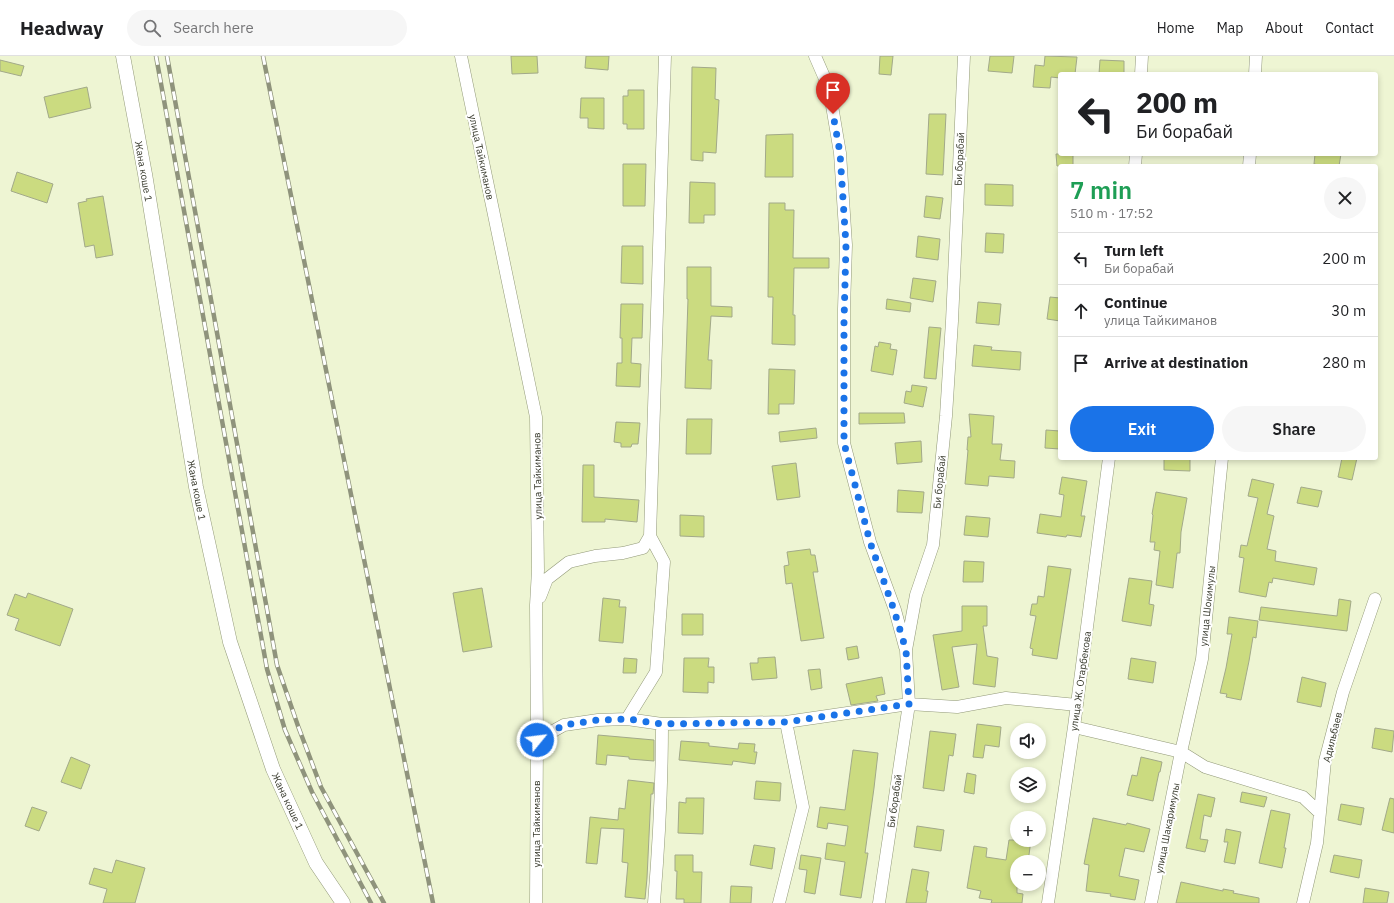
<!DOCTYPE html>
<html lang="en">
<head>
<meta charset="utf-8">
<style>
  body { margin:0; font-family:"IBM Plex Sans",sans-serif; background:#f6f6f6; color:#202124; height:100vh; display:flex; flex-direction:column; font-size:15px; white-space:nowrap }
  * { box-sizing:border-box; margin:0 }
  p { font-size:13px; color:#757577 }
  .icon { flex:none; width:22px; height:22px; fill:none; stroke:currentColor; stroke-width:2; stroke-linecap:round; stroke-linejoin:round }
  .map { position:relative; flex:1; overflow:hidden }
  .details { position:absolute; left:1058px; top:108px; width:320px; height:296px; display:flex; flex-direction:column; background:#fff; border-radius:4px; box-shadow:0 2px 6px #0003 }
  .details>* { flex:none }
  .top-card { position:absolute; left:1058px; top:16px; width:320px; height:84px; border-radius:4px; box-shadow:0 2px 6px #0003; background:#fff; color:#202124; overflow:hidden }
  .fabs { position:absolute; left:1010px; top:667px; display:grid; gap:8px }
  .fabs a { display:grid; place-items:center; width:36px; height:36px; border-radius:50%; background:#fff; box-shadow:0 2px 6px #0003; font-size:20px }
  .pin { position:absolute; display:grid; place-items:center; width:34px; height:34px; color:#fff; margin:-41px -17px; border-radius:50% 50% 50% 0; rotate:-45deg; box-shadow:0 0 4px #0007 }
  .pin .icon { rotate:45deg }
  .me { position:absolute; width:44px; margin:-22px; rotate:61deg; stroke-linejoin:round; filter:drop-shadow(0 0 3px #0008) }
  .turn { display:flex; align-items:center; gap:14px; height:84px; padding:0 12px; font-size:18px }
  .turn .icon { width:52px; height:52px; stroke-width:2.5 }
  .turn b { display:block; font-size:28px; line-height:34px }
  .round { display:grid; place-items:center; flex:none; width:42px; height:42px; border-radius:21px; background:#f6f6f6 }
  .headline { display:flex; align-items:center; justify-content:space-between; height:68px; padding:0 12px }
  h1 { font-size:24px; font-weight:600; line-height:30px; color:#1e9e55 }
  .primary-button { display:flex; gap:8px; margin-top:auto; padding:8px 12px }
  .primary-button a { flex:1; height:46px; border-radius:24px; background:#1a73e8; color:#fff; font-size:16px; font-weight:600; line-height:46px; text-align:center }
  .primary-button a+a { background:#f6f6f6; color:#202124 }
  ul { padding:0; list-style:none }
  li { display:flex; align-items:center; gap:12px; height:52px; padding:0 12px; border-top:1px solid #e0e0e0 }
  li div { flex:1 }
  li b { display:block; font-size:15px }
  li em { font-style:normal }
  header { display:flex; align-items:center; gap:24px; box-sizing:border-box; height:56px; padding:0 20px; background:#fff; border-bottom:1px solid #e0e0e0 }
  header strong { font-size:19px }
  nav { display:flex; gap:22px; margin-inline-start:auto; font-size:14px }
  .search { width:280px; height:36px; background:#f6f6f6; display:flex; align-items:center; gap:10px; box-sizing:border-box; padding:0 14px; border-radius:22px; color:#757577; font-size:15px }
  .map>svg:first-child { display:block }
  .building { fill:#cbdb80; stroke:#a2a989 }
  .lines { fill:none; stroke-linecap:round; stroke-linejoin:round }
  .minor-casing { stroke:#929979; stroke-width:13 }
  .tertiary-casing { stroke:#929979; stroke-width:15 }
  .minor { stroke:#fff; stroke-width:12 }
  .tertiary { stroke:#fff; stroke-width:14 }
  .rail-casing { stroke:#8f937c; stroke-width:4.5 }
  .rail { stroke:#fff; stroke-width:3; stroke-dasharray:9; stroke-linecap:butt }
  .route { stroke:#1a73e8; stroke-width:7; stroke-dasharray:0 12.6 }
  .labels { text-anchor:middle; stroke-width:4; stroke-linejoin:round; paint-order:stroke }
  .street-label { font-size:10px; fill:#37392c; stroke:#fff }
</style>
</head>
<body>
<header>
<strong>Headway</strong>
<div class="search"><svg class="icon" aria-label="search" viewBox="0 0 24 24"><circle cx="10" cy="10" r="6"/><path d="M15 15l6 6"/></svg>Search here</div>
<nav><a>Home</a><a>Map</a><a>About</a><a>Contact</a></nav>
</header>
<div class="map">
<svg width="1394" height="847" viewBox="0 0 1394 847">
  <rect width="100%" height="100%" fill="#eef5d3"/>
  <path class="building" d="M511,0H537L538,17L512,18Z
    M586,0H609L608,14L585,12Z
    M880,0H893L891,19L879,18Z
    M990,0H1014L1012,17L988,15Z
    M1045,0L1077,1L1075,18L1068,17V18H1060V22L1051,21L1050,32L1033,31L1035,9L1044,10Z
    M0,4L24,10L21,20L0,15Z
    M1100,4L1124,5V18H1099Z
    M692,11L716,12L715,43L719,44L716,97L703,96V105L691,104Z
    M87,31L91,52L49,62L44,41Z
    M628,34H644V73H627V68H623V40H628Z
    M581,42H604V73L588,72V62H580Z
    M929,58H946L943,119L926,118Z
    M793,78V121H765L766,79Z
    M1056,98H1073V110H1057Z
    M1315,98H1341L1339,110H1324L1314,108Z
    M623,108H646L645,150H623Z
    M17,116L53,128L47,147L11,135Z
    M690,126L715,127V159H704V167H689Z
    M985,128L1013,129V150L985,149Z
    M103,140L113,199L96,202L94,189L85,191L78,147L87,145L86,143Z
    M926,140L943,142L940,163L924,161Z
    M769,147H785V154H794L793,202H829V212H794L793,259H795V289L772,288L773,241H768Z
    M986,177L1004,178L1003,197L985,196Z
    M918,180L940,183L938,204L916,201Z
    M622,190H643V228L621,227Z
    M687,211H711V250L732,251V261L711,260L708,304H712L711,333L685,332L688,243H687Z
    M913,222L936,225L933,246L910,242Z
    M1050,241L1060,242V265L1047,263Z
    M887,243L911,247L910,256L886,253Z
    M978,246L1001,248L999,269L976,267Z
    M621,248H643L642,282H632L631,307L641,308L640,331L616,330L617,307H622V282H620Z
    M929,271L941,272L936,323L924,322Z
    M879,286L891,288L890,293L897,294L893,319L871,315L875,290L878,291Z
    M974,289L992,291L991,294L1021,296L1020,314L972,310Z
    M769,313L795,314L794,348H779V358H768Z
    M912,329L927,331L923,351L904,347L906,335L911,336Z
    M859,357H904L905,367L859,368Z
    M969,358L994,360L992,388H1002L1000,404L1015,405L1014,422L989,420L988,430L965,428L968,394H967L968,381H971Z
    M687,363H712L711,398H686Z
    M616,366L640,367L638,388H632L631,391H621V387L614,386Z
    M816,372L817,382L780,386L779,376Z
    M1046,374L1060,375V393L1045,392Z
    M921,385L922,406L897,408L895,387Z
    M1164,402H1190V415L1164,414Z
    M1342,402H1357L1352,424L1338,421Z
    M796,407L800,441L777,444L772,410Z
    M583,409H594V441L639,444L637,466L605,463V466H582Z
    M1062,421L1087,425L1081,460H1085L1081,481L1067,479L1066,481L1037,477L1040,458L1061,461L1064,439L1059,438Z
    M1252,423L1274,428L1267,458L1274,460L1267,493L1276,495L1275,505L1317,512L1314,529L1273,522L1272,527L1269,526L1266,541L1239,536L1244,502L1239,501L1241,489L1247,490L1258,442L1248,440Z
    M1301,431L1322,435L1318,451L1297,447Z
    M898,434L924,436L922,457L897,456Z
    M1156,436L1187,442L1181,476L1180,497H1177L1173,532L1156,529L1160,495L1154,494L1155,486H1150L1153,459L1152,458Z
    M680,459L704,460V481L680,480Z
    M966,460L990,462L988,481L964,479Z
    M810,493L811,499H815L818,516H813L824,582L801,585L792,527L786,528L784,510L789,509L787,496Z
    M964,505L984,506L983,526H963Z
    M1048,510L1071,513L1057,603L1032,599L1033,593L1030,592L1036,560L1030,559L1032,548H1037L1038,540L1044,541Z
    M1129,522L1152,525L1149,548L1154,549L1151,570L1122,565Z
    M482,532L492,591L463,596L453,537Z
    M28,537L73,553L60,590L15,574L19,563L7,559L15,538L26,542Z
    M603,542L620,544L619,551H626L623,587L599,585Z
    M1339,543L1351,545L1347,575L1259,564L1261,551L1337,560Z
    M962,550H987V570H983L987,600L998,602L995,631L973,628L977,588L952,591L959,631L942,634L933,579L962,575Z
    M682,558H703V579H682Z
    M1229,561L1258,565L1256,582L1253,581L1249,605L1241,644L1226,641L1227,638L1220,637L1226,612L1232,578H1227Z
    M857,590L859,602L848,604L846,592Z
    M775,601L777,622L752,624L750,607H758V602Z
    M624,602L637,603L636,617H623Z
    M684,602H709L708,611H714V627L708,626V637L683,636Z
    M1131,602L1156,606L1153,627L1128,623Z
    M820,613L822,632L811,634L808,614Z
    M882,621L885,638L876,640L878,645L851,649L846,628Z
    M1302,621L1326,627L1321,651L1297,646Z
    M977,668L1001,671L999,691L985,689L983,702L973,701Z
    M1375,672L1394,675L1392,696L1372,692Z
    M930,675L956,678L953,700L949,699L944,735L923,732Z
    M598,679L654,684V705L629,703V701L607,699L606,709L596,708Z
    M681,685L709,687V690L738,693L739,687L755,688L754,696H757L755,708L733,705L732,709L679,704Z
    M853,694L878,697L874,732L865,797H868L861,842L840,839L845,806L825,803L827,787L845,790L848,770L828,767L827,773L817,771L820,751L845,754Z
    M71,701L90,709L81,733L61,726Z
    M1141,701L1162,706L1160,716H1159L1153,745L1127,739L1132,719L1137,720Z
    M967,717L976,719L974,738L964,736Z
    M628,724L654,727L653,738H651L647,822L645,843L625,841L628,807L622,806L624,773L601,772L597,808L586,807L590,761L618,764L619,752L625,753Z
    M756,725L781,727L780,745L754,743Z
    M1242,736L1267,741L1264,751L1240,746Z
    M1198,738L1215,742L1211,761L1204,759L1200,783L1208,784L1205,796L1186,792Z
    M686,742H704L703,778L678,777L679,746L686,747Z
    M1390,742L1394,743V777L1382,774Z
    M1341,748L1364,752L1361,769L1338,764Z
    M32,751L47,756L39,775L25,770Z
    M1271,754L1290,758L1284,792H1286L1282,812L1259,807Z
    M1093,762L1126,769L1127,767L1150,773L1144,796L1125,792L1119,820L1139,824L1135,844L1110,840L1111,838L1086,835L1089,809L1084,808Z
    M917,770L944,774L941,795L914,791Z
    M1226,773L1241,776L1235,808L1224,806L1228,786H1224Z
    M1009,784H1031L1028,806H1017V837L1023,838L1022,847H991L992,844L979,842L981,835L967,832L974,790L987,792L986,801L1006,804Z
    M754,789L775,792L772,813L750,809Z
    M675,799H693V816H702L701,847H684V843H676L677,815H675Z
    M801,799L821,802L815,838L804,836L807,814L799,813Z
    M1334,799L1362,804L1359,822L1330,816Z
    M116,804L145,812L135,847H103L107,833L89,828L94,812L112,817Z
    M912,813L929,816L926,835H928L926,847H906Z
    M1181,826L1223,835V833L1234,835L1233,837L1259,842V847H1176Z
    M731,830L752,831L751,847H730Z
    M1365,832L1389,836L1387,847H1363Z"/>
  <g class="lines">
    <defs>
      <path id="minor" d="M461,0L536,361L538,514L536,549L537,684L536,847
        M815,0L829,32L840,97L846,189L844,253V387L870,486L895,554L905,591
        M1141,18L1142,0
        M1255,18L1256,0
        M1135,110L1136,98
        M1249,110L1250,98
        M540,541L547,523L569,506L595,500L623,497L643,492L650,480
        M627,663L656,616L664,506L650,480L665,0
        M1074,671L1181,696L1205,711L1303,741L1320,757
        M537,684L564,669L598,664L627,663L662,668L786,666L909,648L957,651L1006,642L1077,649
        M654,847C659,787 662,728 662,668
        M779,847L803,751L786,666
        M879,847L909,648L906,594L916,539L933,489L946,360L952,265L964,0
        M1048,847L1074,671L1109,402
        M1151,847L1181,696L1202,603L1222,402
        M1303,847L1317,787L1325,705L1343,636L1375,543"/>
      <path id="tertiary" d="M123,0L145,118L196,431L230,586L273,713L316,807L343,847"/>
    </defs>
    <use href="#minor" class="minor-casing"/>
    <use href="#tertiary" class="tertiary-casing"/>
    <use href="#minor" class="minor"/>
    <use href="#tertiary" class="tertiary"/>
    <defs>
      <path id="rail" d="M156,0L267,613L285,674L312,736L371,847
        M167,0L277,609L298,670L321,731L384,847
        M263,0L433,847"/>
    </defs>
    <use href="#rail" class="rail-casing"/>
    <use href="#rail" class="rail"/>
  </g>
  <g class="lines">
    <path class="route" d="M537,684L564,669L598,664L628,663L662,668L786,666L909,648L906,594L894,554L870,486L844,387V266L846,189L840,97L833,58"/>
  </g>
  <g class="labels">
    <g class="street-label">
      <text transform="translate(482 101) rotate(78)" y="4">улица Тайкиманов</text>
      <text transform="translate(959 103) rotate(-87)" y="4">Би борабай</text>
      <text transform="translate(144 115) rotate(80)" y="4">Жана коше 1</text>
      <text transform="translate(537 420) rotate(-91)" y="4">улица Тайкиманов</text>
      <text transform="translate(939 426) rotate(-84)" y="4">Би борабай</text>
      <text transform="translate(197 434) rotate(79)" y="4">Жана коше 1</text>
      <text transform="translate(1207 550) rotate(-84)" y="4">улица Шокимулы</text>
      <text transform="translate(1080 625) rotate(-82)" y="4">улица Ж. Отарбекова</text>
      <text transform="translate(1332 681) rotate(-76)" y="4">Адильбаев</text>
      <text transform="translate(288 745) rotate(65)" y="4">Жана коше 1</text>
      <text transform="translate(894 745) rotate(-82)" y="4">Би борабай</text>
      <text transform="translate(536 768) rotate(-90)" y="4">улица Тайкиманов</text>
      <text transform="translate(1167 772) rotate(-79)" y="4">улица Шакаримулы</text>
    </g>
  </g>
</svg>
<div class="fabs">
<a><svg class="icon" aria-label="sound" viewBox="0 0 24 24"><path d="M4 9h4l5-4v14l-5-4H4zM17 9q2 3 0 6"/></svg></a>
<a><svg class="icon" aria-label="layers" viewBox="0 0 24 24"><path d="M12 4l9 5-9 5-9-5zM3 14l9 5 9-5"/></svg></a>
<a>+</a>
<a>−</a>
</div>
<div class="pin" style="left:833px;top:58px;background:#d93025"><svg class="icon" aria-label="arrive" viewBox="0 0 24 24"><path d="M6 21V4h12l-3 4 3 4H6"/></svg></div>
<svg class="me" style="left:537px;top:684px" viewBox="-20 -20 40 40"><circle r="17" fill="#1a73e8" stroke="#fff" stroke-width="3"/><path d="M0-11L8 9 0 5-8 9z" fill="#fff"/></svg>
<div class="top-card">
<div class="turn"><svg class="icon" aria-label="left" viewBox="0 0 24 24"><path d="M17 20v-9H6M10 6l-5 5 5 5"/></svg><div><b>200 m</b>Би борабай</div></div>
</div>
<section class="details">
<div class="headline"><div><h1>7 min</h1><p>510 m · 17:52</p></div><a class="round"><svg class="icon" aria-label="close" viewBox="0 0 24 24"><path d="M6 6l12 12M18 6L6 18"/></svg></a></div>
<ul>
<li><svg class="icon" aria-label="left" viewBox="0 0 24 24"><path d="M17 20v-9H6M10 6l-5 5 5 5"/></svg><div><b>Turn left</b><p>Би борабай</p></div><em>200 m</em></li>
<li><svg class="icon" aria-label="ahead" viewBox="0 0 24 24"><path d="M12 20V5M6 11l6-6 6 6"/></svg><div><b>Continue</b><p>улица Тайкиманов</p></div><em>30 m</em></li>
<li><svg class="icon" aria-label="arrive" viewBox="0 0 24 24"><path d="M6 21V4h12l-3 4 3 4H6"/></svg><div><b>Arrive at destination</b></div><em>280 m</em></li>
</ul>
<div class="primary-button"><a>Exit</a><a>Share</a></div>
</section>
</div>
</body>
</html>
